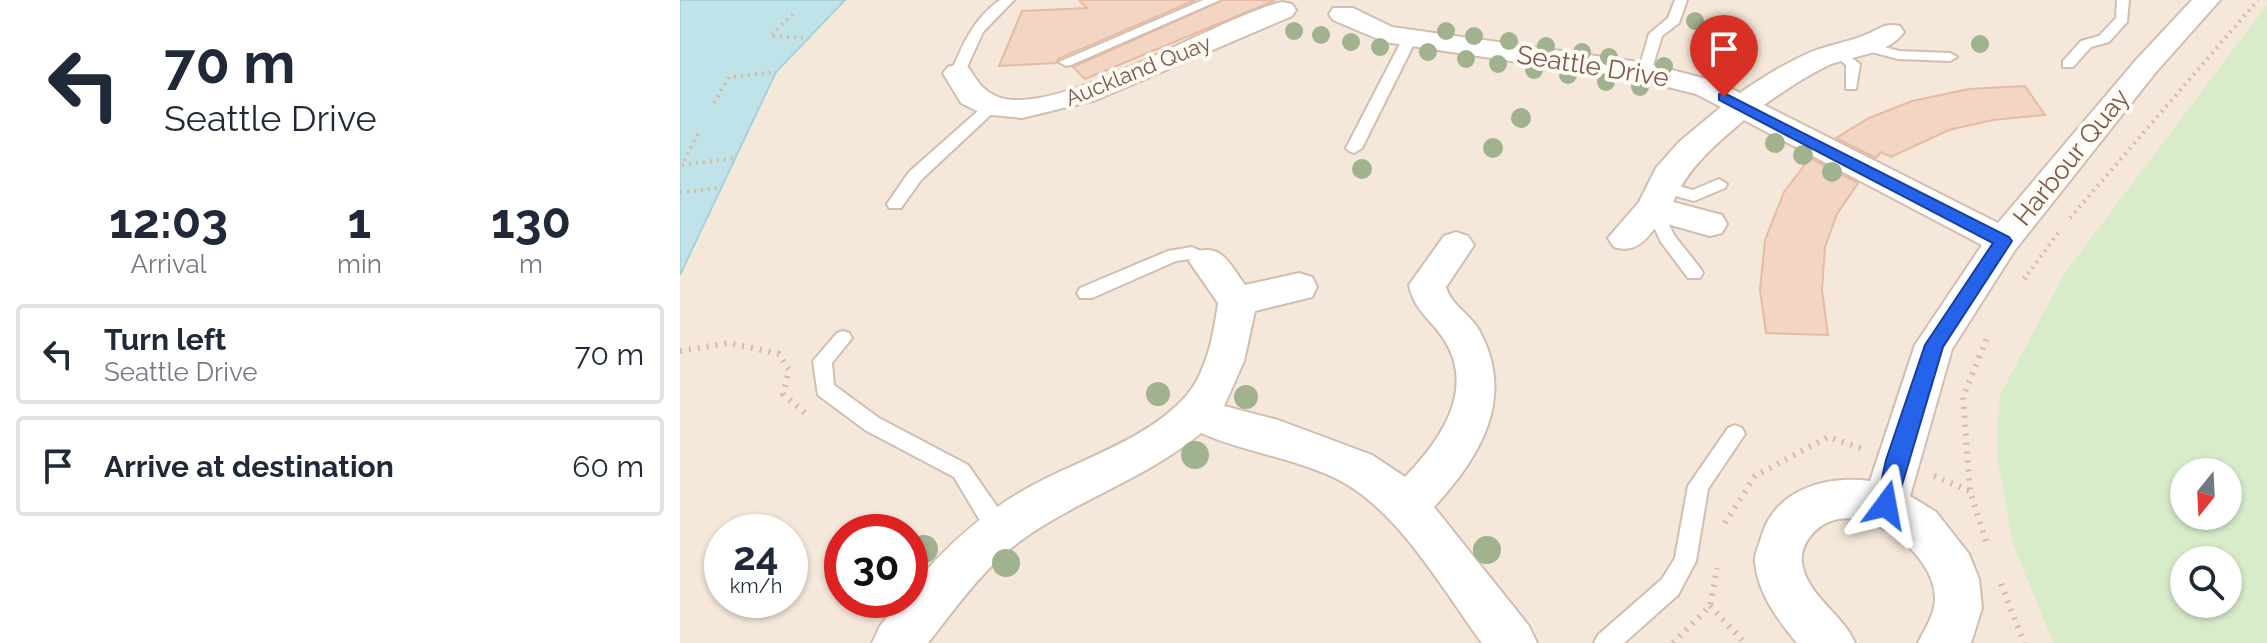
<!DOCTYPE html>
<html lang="en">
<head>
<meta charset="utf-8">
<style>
  body { margin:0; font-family:Raleway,sans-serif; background:#f2f2f3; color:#1f2937; height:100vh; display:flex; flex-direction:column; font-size:30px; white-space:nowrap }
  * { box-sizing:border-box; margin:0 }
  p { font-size:26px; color:#747a83 }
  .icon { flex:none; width:44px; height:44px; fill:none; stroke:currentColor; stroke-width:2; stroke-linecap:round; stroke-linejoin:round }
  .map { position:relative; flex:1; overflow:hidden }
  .side { display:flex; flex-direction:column; background:#fff; width:680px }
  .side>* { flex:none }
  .guide { background:#fff; color:#1f2937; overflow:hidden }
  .needle { width:52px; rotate:198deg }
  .fabs { position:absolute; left:1490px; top:458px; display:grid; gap:16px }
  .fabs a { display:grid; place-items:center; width:72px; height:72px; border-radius:50%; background:#fff; box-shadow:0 2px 6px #0004; font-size:40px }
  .speed { position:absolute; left:24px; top:514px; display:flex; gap:16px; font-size:40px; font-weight:700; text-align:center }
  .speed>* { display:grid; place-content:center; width:104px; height:104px; border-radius:50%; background:#fff; box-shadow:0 2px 6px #0004; line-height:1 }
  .speed small { font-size:20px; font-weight:400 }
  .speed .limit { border:12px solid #d22; background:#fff; color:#111 }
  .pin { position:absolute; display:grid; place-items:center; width:68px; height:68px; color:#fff; margin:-82px -34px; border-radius:50% 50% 50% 0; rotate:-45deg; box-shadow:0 0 8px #0007 }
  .pin .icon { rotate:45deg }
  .me { position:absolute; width:88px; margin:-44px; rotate:13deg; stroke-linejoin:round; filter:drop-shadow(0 0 6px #0008) }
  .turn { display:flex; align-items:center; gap:28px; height:168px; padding:0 32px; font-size:36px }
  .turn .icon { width:104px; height:104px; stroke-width:2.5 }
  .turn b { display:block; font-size:56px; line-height:68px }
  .eta { display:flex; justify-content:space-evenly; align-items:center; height:136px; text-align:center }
  .eta b { font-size:48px; font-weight:700; line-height:56px }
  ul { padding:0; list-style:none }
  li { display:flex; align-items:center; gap:24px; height:100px; margin:0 16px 12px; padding:0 16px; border:4px solid #e0e1e3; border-radius:8px }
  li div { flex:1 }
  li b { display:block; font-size:30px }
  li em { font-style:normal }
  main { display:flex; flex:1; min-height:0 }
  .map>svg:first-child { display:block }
  .residential { fill:#f5e8da; fill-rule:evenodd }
  .green { fill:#d8ecc9; fill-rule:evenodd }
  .water { fill:#bfe3e8; stroke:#a5d3da; stroke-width:2 }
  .building { fill:#f3d5c3; stroke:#e6bba3; stroke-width:2 }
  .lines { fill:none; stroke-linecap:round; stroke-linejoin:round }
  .service-casing { stroke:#d1beb0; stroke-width:4 }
  .minor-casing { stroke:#d1beb0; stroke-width:4 }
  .path-far1 { stroke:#d9b8a5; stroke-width:4; stroke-dasharray:2 5; stroke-linecap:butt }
  .path { stroke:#d9b8a5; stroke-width:6; stroke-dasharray:2 7; stroke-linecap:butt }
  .service { fill:#fff; fill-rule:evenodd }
  .minor { fill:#fff; fill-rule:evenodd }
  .tree { fill:#a0b28e }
  .route { fill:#2563eb; stroke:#184099; stroke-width:2 }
  .labels { text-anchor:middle; stroke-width:8; stroke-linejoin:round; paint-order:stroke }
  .far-street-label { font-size:22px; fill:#7a5c4d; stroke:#fffaf3 }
  .street-label { font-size:26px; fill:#7a5c4d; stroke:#fffaf3 }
</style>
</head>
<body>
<main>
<section class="side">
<div class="guide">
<div class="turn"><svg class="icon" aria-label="left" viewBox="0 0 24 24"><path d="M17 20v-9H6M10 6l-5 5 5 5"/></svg><div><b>70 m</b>Seattle Drive</div></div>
</div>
<div class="eta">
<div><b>12:03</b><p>Arrival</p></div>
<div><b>1</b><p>min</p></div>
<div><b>130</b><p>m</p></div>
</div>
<ul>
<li><svg class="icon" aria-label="left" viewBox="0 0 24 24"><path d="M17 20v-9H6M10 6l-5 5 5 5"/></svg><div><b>Turn left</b><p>Seattle Drive</p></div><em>70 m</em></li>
<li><svg class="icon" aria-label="arrive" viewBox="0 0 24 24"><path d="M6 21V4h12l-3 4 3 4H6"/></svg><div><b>Arrive at destination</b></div><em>60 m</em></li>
</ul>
</section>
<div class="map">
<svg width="1587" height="643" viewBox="0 0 1587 643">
  <rect width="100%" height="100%" fill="#fdf6ec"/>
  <path class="residential" d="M0,0H1587V643H0ZM1504,472H1548V516H1504ZM42,532H110V600H42ZM162,532H230V600H162ZM1504,560H1548V604H1504Z"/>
  <path class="green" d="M1587,5V643H1373L1333,544L1317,456L1319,397L1384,274ZM1504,472H1548V516H1504ZM1504,560H1548V604H1504Z"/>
  <path class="water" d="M0,0H165L96,72L0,275Z"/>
  <path class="building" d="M399,0H515L378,59L376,63L319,66L342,11L407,8Z
    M543,0H596L405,79L393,67Z
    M1345,86L1365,115L1313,120L1269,130L1211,157L1201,152L1196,158L1156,138L1189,118L1232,101L1289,89Z
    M1130,158L1178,183L1157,214L1145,247L1142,290L1148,335L1086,333L1080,290L1085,240L1104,192Z"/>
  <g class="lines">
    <defs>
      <path id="service" d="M320,0H334L303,32L283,76H273L271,73C282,45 294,18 320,0Z
        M523,0H540L391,65L386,66L379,62Z
        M995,0H1007L999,23L982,36L970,75H960L958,72L969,34L988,18Z
        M1437,0H1449L1447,22L1429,42L1411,47L1393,67H1383V61L1401,41L1419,36L1436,18Z
        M730,34L737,38L682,148L674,153L669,151L666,148L723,38Z
        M1182,41L1219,51L1270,53L1277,57L1270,61L1218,59L1177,48L1175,45Z
        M1159,49L1180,64L1176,89H1166V65L1152,53Z
        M312,101L319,106L317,109L241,180L221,208H209L207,204L229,172L307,103Z
        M1039,179L1047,184L1045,188L1014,201L977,191L975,187L983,182L1013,190Z
        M973,202L979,204L994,235L1020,268L1023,273L1020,278H1008L981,242L965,208Z
        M512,247L533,257L536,261L533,265L527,267L510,259L496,261L412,298H400L397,293L400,288L488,251Z
        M163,331L169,333L172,338L152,363L154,385L199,418L288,465L332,528L329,535L321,538L313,535L299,519L274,477L185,430L138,395L133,361L157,333Z
        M1055,425L1062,428L1065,434L1028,489L1016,561L998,595L944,643H914L918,635L982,579L995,558L1008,486L1048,428Z"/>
      <path id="minor" d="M1512,0H1540L1476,72L1335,250L1272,349L1230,496L1256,512L1289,554L1299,579L1302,608L1291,643H1238C1245,628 1255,615 1255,598C1255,551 1176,492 1135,531C1127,539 1120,550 1122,563C1127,596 1162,613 1175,643H1117C1098,620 1078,594 1075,562C1074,555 1079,545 1081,538C1094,490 1145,475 1190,481L1235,345L1302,245L1064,120C1035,145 1009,166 993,202L1042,215L1047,224L1042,233L1030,236L980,222C966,239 957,254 934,247L928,238L959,202L976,168L999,142L1041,107L1016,94L964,81L705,42L653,20L649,14L653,8H673L712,27L965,63L1038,82L1060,93C1083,77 1106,63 1131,52C1149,45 1168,42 1185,35C1199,30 1204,22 1220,26L1224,32C1208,55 1173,55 1149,65C1126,76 1105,90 1084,105L1318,223L1456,60Z
        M602,2L612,4L616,10L612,16L416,100L342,118L303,114L281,103L263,73L268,67L278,64L288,67C297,80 302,91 318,97C377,119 536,18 602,2Z
        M776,232L788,236L794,245L766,287C770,304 790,314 799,330C836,397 801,456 754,507L849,626L857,643H802C763,590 720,513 661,481C617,458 566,453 521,433C467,478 399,499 343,539C304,567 277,606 248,643H192L200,626L221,600H230V589L238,580C272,540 308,509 355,484C404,458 470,438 507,395C527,371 534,333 538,303L509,261L514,252C543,243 550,265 565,285L619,273L632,277L637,287L632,297L575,311L564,361L544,406L598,420L692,455L725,477C759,442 796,391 765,341C752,319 735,313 729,285L764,236Z"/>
    </defs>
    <use href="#service" class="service-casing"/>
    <use href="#minor" class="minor-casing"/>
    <path class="path-far1" d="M113,14L90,36L128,38
      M34,103L49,77L96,72
      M18,134L2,165L55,158
      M0,192L41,188
      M1390,218L1578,0
      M1348,274L1381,229"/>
    <path class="path" d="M1344,279L1349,272
      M0,351L49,343L99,354L109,370L103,394L126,414
      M1254,476L1290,491
      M1045,523L1075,476L1148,437L1181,448
      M1306,541L1290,491L1283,397L1308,335
      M1321,584L1344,643
      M1030,606L1065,643
      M993,643L1030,606L1037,568"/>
    <use href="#service" class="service"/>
    <use href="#minor" class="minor"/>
  </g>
  <g class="tree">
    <circle cx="1015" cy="21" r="9"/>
    <circle cx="614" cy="31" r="9"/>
    <circle cx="766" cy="31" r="9"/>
    <circle cx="641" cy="35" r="9"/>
    <circle cx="794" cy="36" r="9"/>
    <circle cx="829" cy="41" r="9"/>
    <circle cx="671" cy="42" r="9"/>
    <circle cx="1300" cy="44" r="9"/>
    <circle cx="866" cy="46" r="9"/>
    <circle cx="700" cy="47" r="9"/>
    <circle cx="748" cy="52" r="9"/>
    <circle cx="902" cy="52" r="9"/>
    <circle cx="929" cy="57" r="9"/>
    <circle cx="786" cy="59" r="9"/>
    <circle cx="818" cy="64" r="9"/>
    <circle cx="984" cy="66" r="9"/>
    <circle cx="854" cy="70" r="9"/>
    <circle cx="888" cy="75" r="9"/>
    <circle cx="926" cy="82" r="9"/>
    <circle cx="960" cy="87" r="9"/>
    <circle cx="841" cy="118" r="10"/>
    <circle cx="1095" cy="143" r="10"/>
    <circle cx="813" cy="148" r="10"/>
    <circle cx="1123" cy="155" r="10"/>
    <circle cx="682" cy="169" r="10"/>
    <circle cx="1152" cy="172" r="10"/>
    <circle cx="478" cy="394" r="12"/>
    <circle cx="566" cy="397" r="12"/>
    <circle cx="515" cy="455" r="14"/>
    <circle cx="244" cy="549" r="14"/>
    <circle cx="807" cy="550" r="14"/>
    <circle cx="326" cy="563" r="14"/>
  </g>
  <path class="route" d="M1044,93L1329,237L1332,241L1263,347L1214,512L1206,515L1199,512L1196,505L1206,460L1245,345L1313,243L1039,100V94Z"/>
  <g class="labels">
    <g class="far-street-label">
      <text transform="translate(458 70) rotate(-22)" y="8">Auckland Quay</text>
    </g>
    <g class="street-label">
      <text transform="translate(913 66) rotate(9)" y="9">Seattle Drive</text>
      <text transform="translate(1391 157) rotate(-51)" y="9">Harbour Quay</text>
    </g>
  </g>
</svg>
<div class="fabs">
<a><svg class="needle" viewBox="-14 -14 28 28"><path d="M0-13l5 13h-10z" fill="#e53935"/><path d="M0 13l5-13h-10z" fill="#747a83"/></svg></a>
<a><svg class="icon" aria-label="search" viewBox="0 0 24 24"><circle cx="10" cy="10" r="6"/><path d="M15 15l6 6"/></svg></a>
</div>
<div class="speed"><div>24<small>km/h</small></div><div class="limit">30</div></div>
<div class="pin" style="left:1044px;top:97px;background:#d93025"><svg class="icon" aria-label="arrive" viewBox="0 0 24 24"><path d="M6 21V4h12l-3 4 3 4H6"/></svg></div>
<svg class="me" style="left:1206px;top:505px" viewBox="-20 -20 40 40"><path d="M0-17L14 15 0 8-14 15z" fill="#2563eb" stroke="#fff" stroke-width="4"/></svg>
</div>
</main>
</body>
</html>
